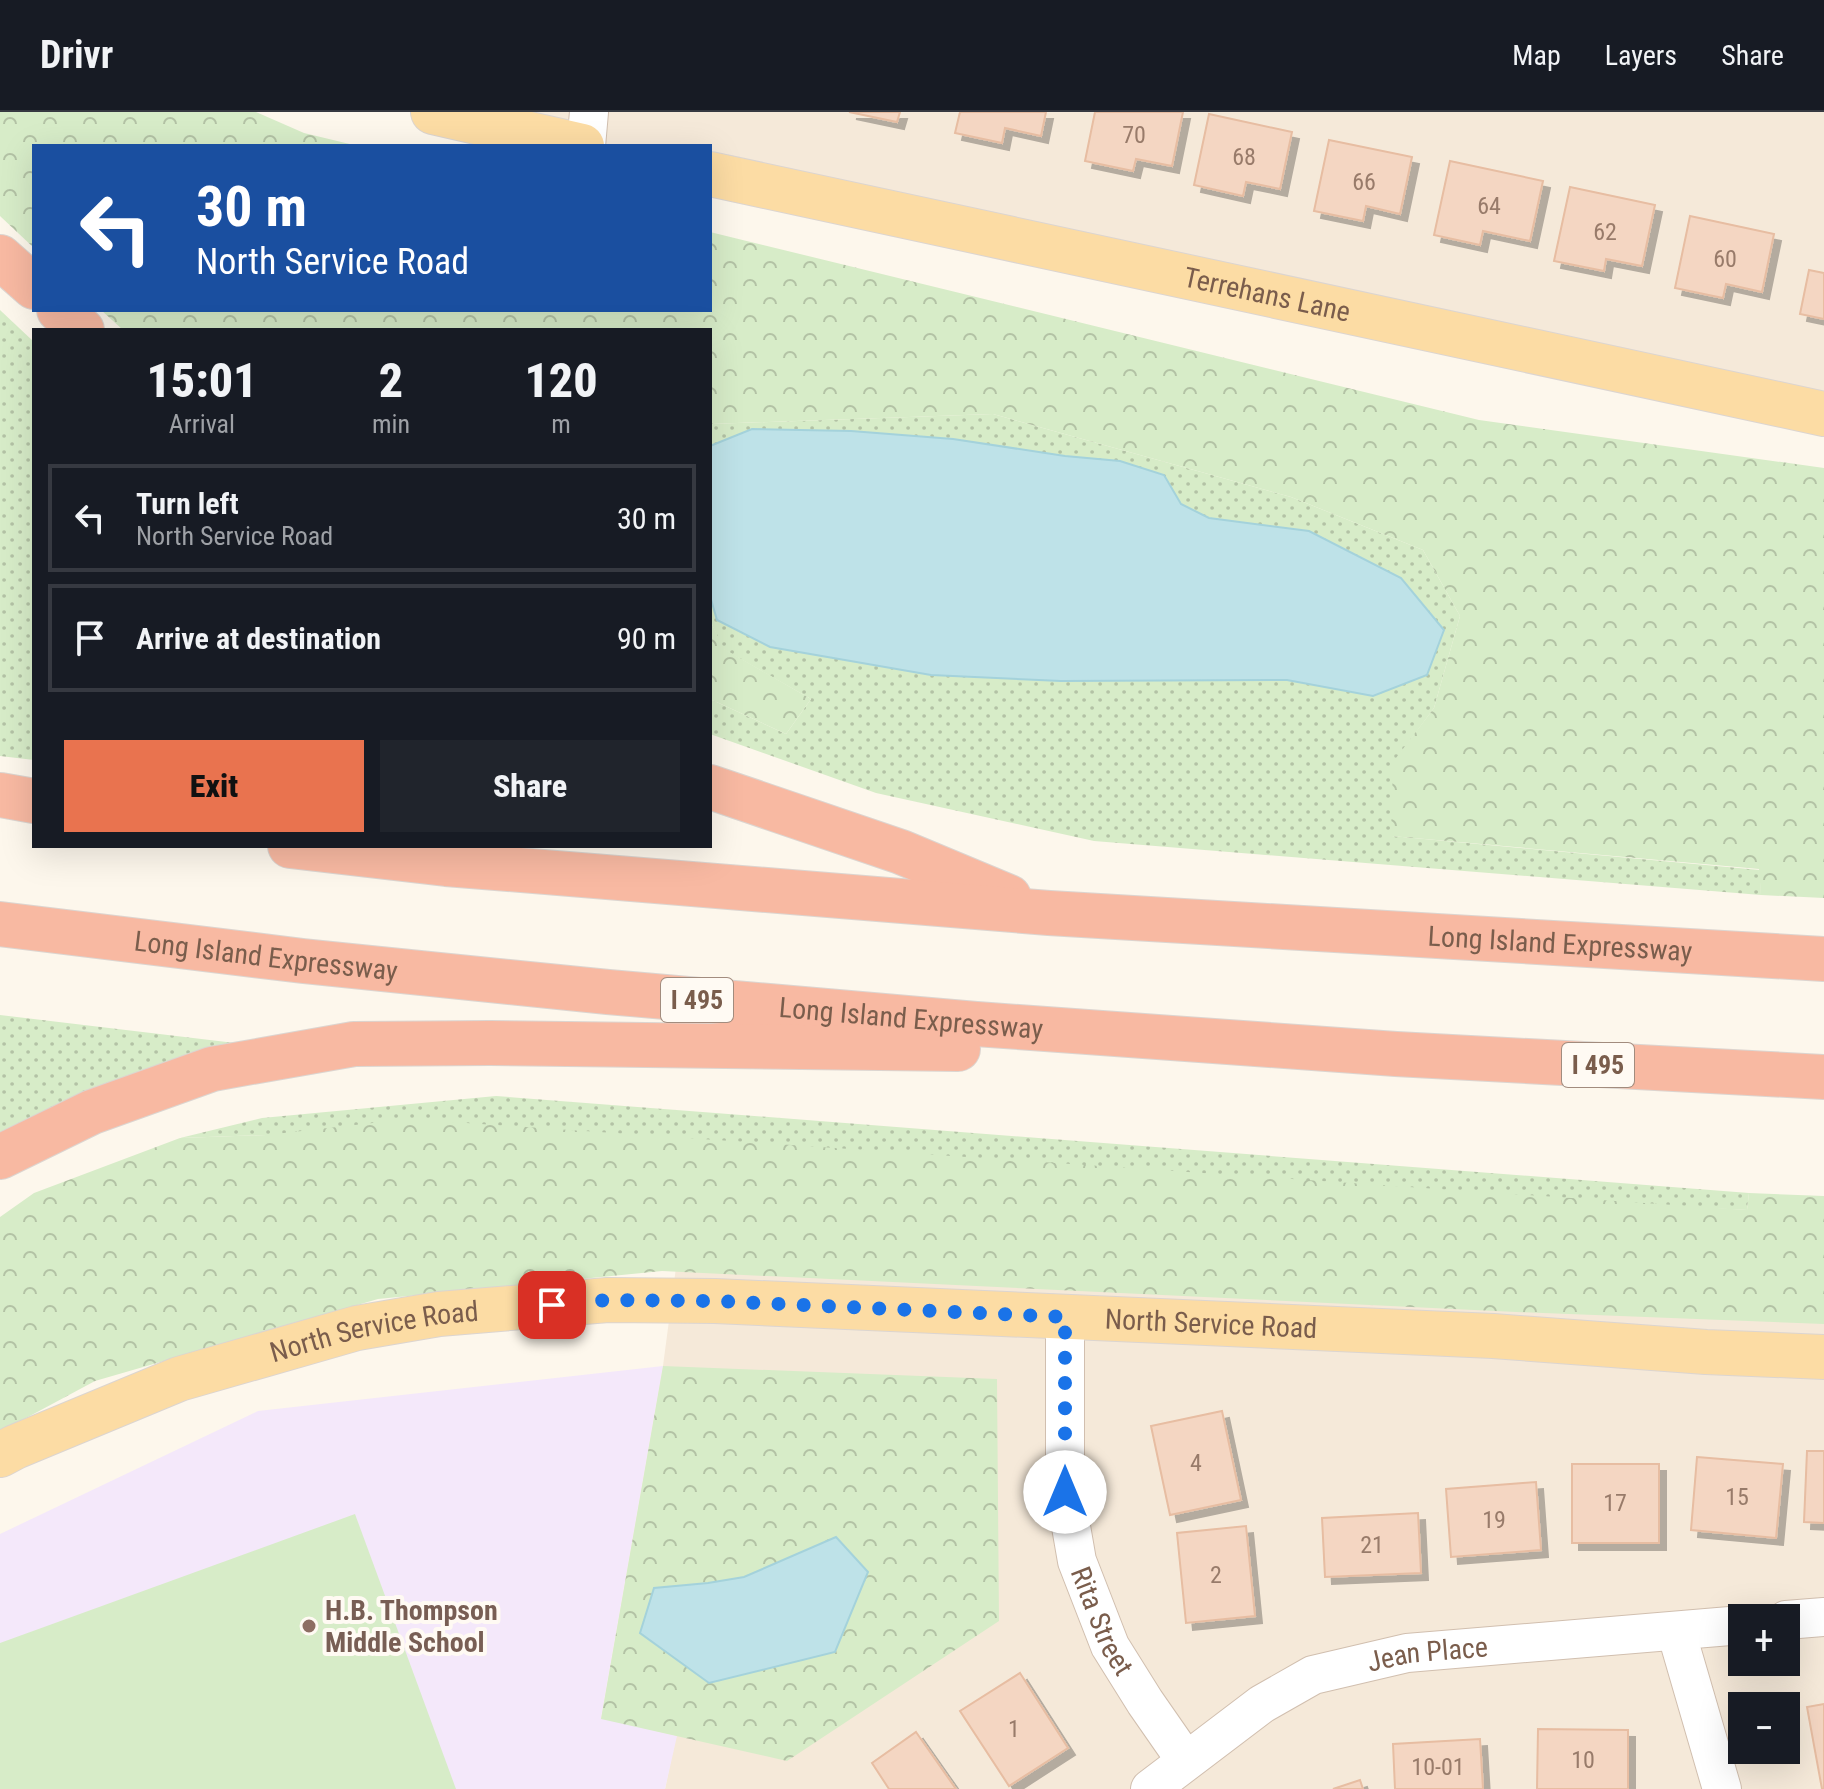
<!DOCTYPE html>
<html lang="en">
<head>
<meta charset="utf-8">
<style>
  body { margin:0; font-family:"Roboto Condensed",sans-serif; background:#20242c; color:#f1f3f6; height:100vh; display:flex; flex-direction:column; font-size:30px; white-space:nowrap }
  * { box-sizing:border-box; margin:0 }
  p { font-size:26px; color:#9ea1a6 }
  .icon { flex:none; width:44px; height:44px; fill:none; stroke:currentColor; stroke-width:2; stroke-linecap:round; stroke-linejoin:round }
  .map { position:relative; flex:1; overflow:hidden }
  .drawer { position:absolute; left:32px; top:216px; width:680px; height:520px; display:flex; flex-direction:column; background:#171b24; border-radius:0px; box-shadow:0 8px 32px #0002 }
  .drawer>* { flex:none }
  .guide { position:absolute; left:32px; top:32px; width:680px; height:168px; border-radius:0px; box-shadow:0 8px 32px #0002; background:#1a4fa0; color:#fff; overflow:hidden }
  .fabs { position:absolute; left:1728px; top:1492px; display:grid; gap:16px }
  .fabs a { display:grid; place-items:center; width:72px; height:72px; border-radius:0px; background:#171b24; box-shadow:0 8px 32px #0002; font-size:40px }
  .pin { position:absolute; display:grid; place-items:center; width:68px; height:68px; color:#fff; margin:-34px; border-radius:16px; box-shadow:0 4px 12px #0006 }
  .me { position:absolute; width:88px; margin:-44px; rotate:0deg; stroke-linejoin:round; filter:drop-shadow(0 0 6px #0008) }
  .turn { display:flex; align-items:center; gap:28px; height:168px; padding:0 32px; font-size:36px }
  .turn .icon { width:104px; height:104px; stroke-width:2.5 }
  .turn b { display:block; font-size:56px; line-height:68px }
  .eta { display:flex; justify-content:space-evenly; align-items:center; height:136px; text-align:center }
  .eta b { font-size:48px; font-weight:800; line-height:56px }
  .primary-button { display:flex; gap:16px; margin-top:auto; padding:16px 32px }
  .primary-button a { flex:1; height:92px; border-radius:0px; background:#e9734f; color:#111; font-size:32px; font-weight:800; line-height:92px; text-align:center }
  .primary-button a+a { background:#20242c; color:#f1f3f6 }
  ul { padding:0; list-style:none }
  li { display:flex; align-items:center; gap:24px; height:108px; margin:0 16px 12px; padding:0 16px; border:4px solid #363941; border-radius:0px }
  li div { flex:1 }
  li b { display:block; font-size:30px }
  li em { font-style:normal }
  header { display:flex; align-items:center; gap:48px; box-sizing:border-box; height:112px; padding:0 40px; background:#171b24; border-bottom:2px solid #363941 }
  header strong { font-size:38px }
  nav { display:flex; gap:44px; margin-inline-start:auto; font-size:28px }
  .map>svg:first-child { display:block }
  .residential { fill:#f5e9d9; fill-rule:evenodd }
  .education { fill:#f4e8fa }
  .grass { fill:url(#grass-dots) }
  .forest { fill:url(#forest-crowns); fill-rule:evenodd }
  .pitch { fill:#d7ecc8 }
  .water { fill:#bee2e8; stroke:#a4d2db; stroke-width:2 }
  .building { fill:#f4d6c2; stroke:#e7bda2; stroke-width:2; filter:url(#shadow) }
  .lines { fill:none; stroke-linecap:round; stroke-linejoin:round }
  .minor-casing { stroke:#d1bfaf; stroke-width:40 }
  .major-casing { stroke:#dcd5d0; stroke-width:46 }
  .highway-casing { stroke:#dcd5d0; stroke-width:46 }
  .minor { stroke:#fff; stroke-width:38 }
  .major { stroke:#fcdca4; stroke-width:44 }
  .highway { stroke:#f8b9a2; stroke-width:44 }
  .route { stroke:#1a73e8; stroke-width:14; stroke-dasharray:0 25.2 }
  .education-dot { fill:#8d6e63; stroke:#fffaf3; stroke-width:3 }
  .labels { text-anchor:middle; stroke-width:8; stroke-linejoin:round; paint-order:stroke }
  .number-label { font-size:24px; fill:#987b6a }
  .shield { fill:#fffaf3; stroke:#a28c7e; stroke-width:2 }
  .shield-label { font-size:26px; font-weight:bold; fill:#7a5d4c }
  .street-label { font-size:28px; fill:#7a5d4c; stroke:#fffaf3 }
  .education-label { font-size:28px; font-weight:bold; fill:#785e54; stroke:#fffaf3; text-anchor:start }
</style>
</head>
<body>
<header>
<strong>Drivr</strong>
<nav><a>Map</a><a>Layers</a><a>Share</a></nav>
</header>
<div class="map">
<svg width="1824" height="1677" viewBox="0 0 1824 1677">
  <defs>
    <pattern id="grass-dots" width="8" height="8" patternUnits="userSpaceOnUse" patternTransform="scale(2)"><rect width="8" height="8" fill="#d7ecc8"/><path d="M2 2h.1M6 6h.1" fill="none" stroke="#b3c2a5" stroke-width="1.8" stroke-linecap="round"/></pattern>
    <pattern id="forest-crowns" width="20" height="18" patternUnits="userSpaceOnUse" patternTransform="scale(2)"><rect width="20" height="18" fill="#d7ecc8"/><path d="M2 6a3 3 0 1 1 6 0M12 15a3 3 0 1 1 6 0" fill="none" stroke="#b3c2a5"/></pattern>
    <filter id="shadow"><feDropShadow dx="7" dy="7" stdDeviation="0" flood-color="#0004"/></filter>
  </defs>
  <rect width="100%" height="100%" fill="#fdf7ec"/>
  <path class="residential" d="M433,0H1824V302L710,62V34H582Z
    M677,1148L1824,1162V1677H665L676,1624L601,1607L663,1254ZM1742,1506H1786V1550H1742ZM1742,1594H1786V1638H1742Z"/>
  <path class="education" d="M663,1254L601,1606L677,1624L665,1677H0V1422L258,1299Z"/>
  <path class="grass" d="M0,198L34,230V648L0,644Z
    M993,302L1291,385L1423,438L1460,504L1434,596L1394,650L1392,724L1760,758L1761,783L1094,729L876,681L710,622V587L786,622L811,587L723,537L710,508V312Z
    M0,903L278,936L0,1029Z
    M496,984L1749,1081L1747,1098L266,1023L180,1026L262,1006Z"/>
  <path class="forest" d="M0,0H256L304,21L358,34H34V136L0,104Z
    M710,120L1479,308L1824,356V786L1761,783L1759,757L1391,724L1393,650L1434,596L1460,504L1423,438L1291,385L993,302L710,312V218H123L101,198H710Z
    M710,508L724,537L811,587L786,622L710,587Z
    M408,1007L1747,1098L1749,1081L1824,1084V1212L1516,1200L662,1159L378,1187L95,1269L0,1320V1105L34,1081L180,1026L266,1023Z
    M663,1254L997,1267L999,1509L787,1649L601,1607ZM836,1425L640,1521L708,1471L744,1465Z"/>
  <path class="pitch" d="M355,1402L456,1677H0V1531Z"/>
  <path class="water" d="M752,317L851,319L953,327L1065,344L1120,349L1164,363L1181,392L1209,406L1309,419L1401,466L1444,518L1427,563L1373,584L1287,568L1061,569L931,563L770,535L717,508L710,484V334Z
    M836,1425L868,1460L835,1540L709,1571L640,1521L654,1476L708,1471L744,1465Z"/>
  <path class="building" d="M849,0H900L897,10Z
    M960,0H1046L1041,24L1005,16L1002,31L955,21Z
    M1095,0H1183L1172,54L1136,47L1133,59L1085,49Z
    M1209,2L1292,20L1280,77L1246,70L1243,84L1194,73Z
    M1329,28L1412,45L1400,102L1366,94L1363,109L1314,99Z
    M1450,49L1543,69L1530,129L1483,119L1480,133L1434,123Z
    M1570,75L1655,93L1642,154L1606,147L1604,159L1554,149Z
    M1690,104L1774,122L1762,180L1726,172L1723,186L1675,176Z
    M1809,158L1824,161V207L1800,202Z
    M1222,1299L1241,1388L1170,1403L1151,1314Z
    M1807,1339H1824V1411L1804,1410Z
    M1697,1345L1783,1352L1776,1426L1691,1418Z
    M1572,1352H1659V1431H1572Z
    M1536,1370L1541,1438L1451,1445L1446,1377Z
    M1418,1401L1421,1461L1325,1465L1322,1406Z
    M1246,1414L1255,1504L1186,1511L1177,1421Z
    M1020,1561L1068,1636L1009,1674L960,1599Z
    M1824,1592V1677H1822L1807,1595Z
    M1538,1617L1628,1618V1677H1537Z
    M916,1620L956,1677H889L872,1651Z
    M1480,1627L1483,1677H1395L1393,1632Z
    M1360,1668L1363,1677H1333Z"/>
  <g class="lines">
    <defs>
      <g id="minor">
        <path d="M586,34L589,0"/>
        <path id="s1" d="M1065,1205V1380L1077,1449L1110,1534L1145,1590L1186,1649"/>
        <path d="M1786,1508L1824,1505"/>
        <path d="M1676,1519L1722,1677"/>
        <path id="s2" d="M1150,1677L1262,1592L1313,1563L1407,1541L1742,1513"/>
      </g>
      <g id="major">
        <path d="M433,0L582,34"/>
        <path id="s3" d="M710,62L1824,302"/>
        <path id="s4" d="M0,1343L15,1335L179,1267L357,1216L439,1202L608,1188L715,1189L1493,1224L1706,1240L1824,1245"/>
      </g>
      <g id="highway">
        <path d="M0,145L34,175"/>
        <path d="M59,198L82,218"/>
        <path d="M710,675L901,740L1009,785"/>
        <path d="M0,683L34,689"/>
        <path id="s5" d="M290,734L446,752L1049,801L1824,847"/>
        <path id="s6" d="M0,812L303,849L608,880L976,912L1396,942L1824,965"/>
        <path d="M0,1045L92,1000L212,957L354,932L490,931L958,937"/>
      </g>
    </defs>
    <use href="#minor" class="minor-casing"/>
    <use href="#major" class="major-casing"/>
    <use href="#highway" class="highway-casing"/>
    <use href="#minor" class="minor"/>
    <use href="#major" class="major"/>
    <use href="#highway" class="highway"/>
  </g>
  <g class="lines">
    <path class="route" d="M552,1193L608,1188L715,1189L1065,1205V1380"/>
  </g>
  <circle class="education-dot" cx="309" cy="1514" r="8"/>
  <g class="labels">
    <g class="number-label">
      <text x="1134" y="31">70</text>
      <text x="1244" y="53">68</text>
      <text x="1364" y="78">66</text>
      <text x="1489" y="102">64</text>
      <text x="1605" y="128">62</text>
      <text x="1725" y="155">60</text>
      <text x="1196" y="1359">4</text>
      <text x="1737" y="1393">15</text>
      <text x="1615" y="1399">17</text>
      <text x="1494" y="1416">19</text>
      <text x="1372" y="1441">21</text>
      <text x="1216" y="1471">2</text>
      <text x="1014" y="1625">1</text>
      <text x="1583" y="1656">10</text>
      <text x="1438" y="1663">10-01</text>
    </g>
    <g class="shield">
      <rect x="661" y="866" width="72" height="44" rx="6"/>
      <rect x="1562" y="931" width="72" height="44" rx="6"/>
    </g>
    <g class="shield-label">
      <text x="697" y="897">I 495</text>
      <text x="1598" y="962">I 495</text>
    </g>
    <g class="street-label">
      <text dy="10" stroke="none"><textPath href="#s3" startOffset="570">Terrehans Lane</textPath></text>
      <text dy="10" stroke="none"><textPath href="#s5" startOffset="1274">Long Island Expressway</textPath></text>
      <text dy="10" stroke="none"><textPath href="#s6" startOffset="268">Long Island Expressway</textPath></text>
      <text dy="10" stroke="none"><textPath href="#s6" startOffset="916">Long Island Expressway</textPath></text>
      <text dy="10" stroke="none"><textPath href="#s4" startOffset="1236">North Service Road</textPath></text>
      <text dy="10" stroke="none"><textPath href="#s4" startOffset="396">North Service Road</textPath></text>
      <text dy="10" stroke="none"><textPath href="#s1" startOffset="310">Rita Street</textPath></text>
      <text dy="10" stroke="none"><textPath href="#s2" startOffset="316">Jean Place</textPath></text>
    </g>
    <g class="education-label">
      <text x="325" y="1508">H.B. Thompson<tspan x="325" dy="32">Middle School</tspan></text>
    </g>
  </g>
</svg>
<div class="fabs">
<a>+</a>
<a>−</a>
</div>
<div class="pin" style="left:552px;top:1193px;background:#d93025"><svg class="icon" aria-label="arrive" viewBox="0 0 24 24"><path d="M6 21V4h12l-3 4 3 4H6"/></svg></div>
<svg class="me" style="left:1065px;top:1380px" viewBox="-20 -20 40 40"><circle r="19" fill="#fff"/><path d="M0-13L10 11 0 6-10 11z" fill="#1a73e8"/></svg>
<div class="guide">
<div class="turn"><svg class="icon" aria-label="left" viewBox="0 0 24 24"><path d="M17 20v-9H6M10 6l-5 5 5 5"/></svg><div><b>30 m</b>North Service Road</div></div>
</div>
<section class="drawer">
<div class="eta">
<div><b>15:01</b><p>Arrival</p></div>
<div><b>2</b><p>min</p></div>
<div><b>120</b><p>m</p></div>
</div>
<ul>
<li><svg class="icon" aria-label="left" viewBox="0 0 24 24"><path d="M17 20v-9H6M10 6l-5 5 5 5"/></svg><div><b>Turn left</b><p>North Service Road</p></div><em>30 m</em></li>
<li><svg class="icon" aria-label="arrive" viewBox="0 0 24 24"><path d="M6 21V4h12l-3 4 3 4H6"/></svg><div><b>Arrive at destination</b></div><em>90 m</em></li>
</ul>
<div class="primary-button"><a>Exit</a><a>Share</a></div>
</section>
</div>
</body>
</html>
